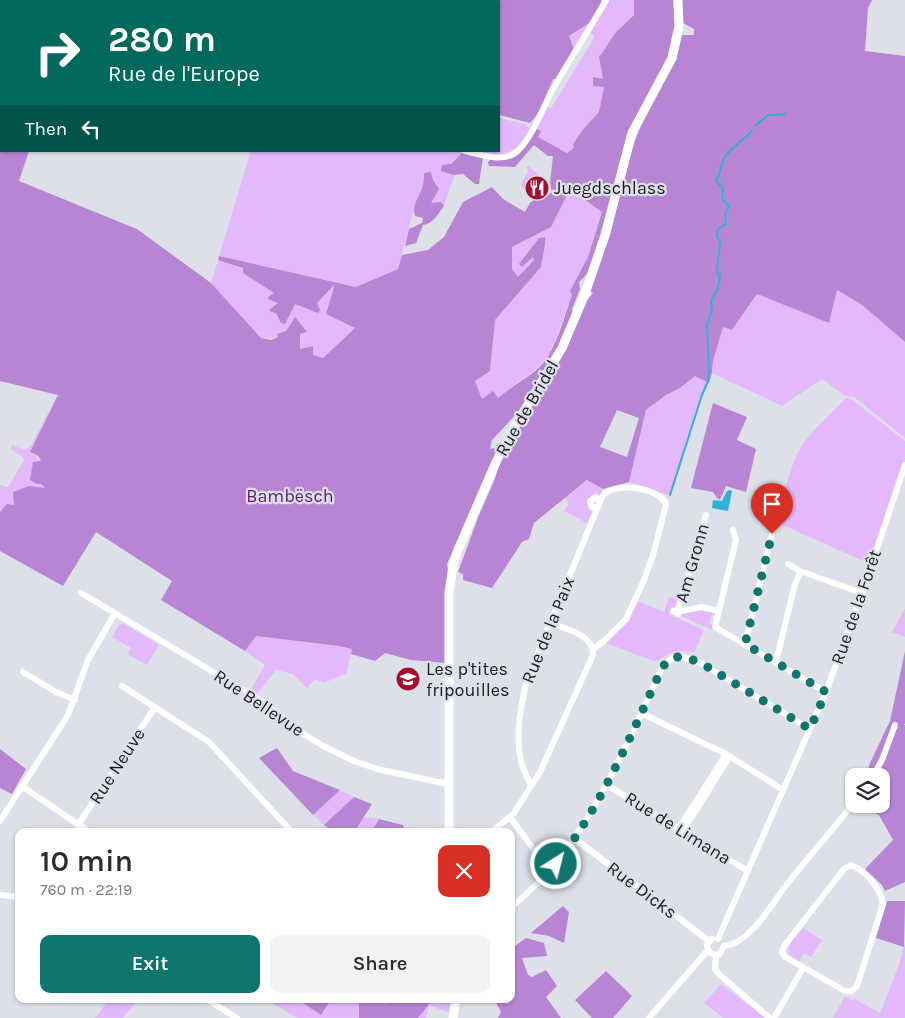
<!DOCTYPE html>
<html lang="en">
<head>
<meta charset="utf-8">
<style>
  body { margin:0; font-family:Karla,sans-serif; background:#f2f2f3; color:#2b2b33; height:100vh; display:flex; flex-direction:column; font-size:19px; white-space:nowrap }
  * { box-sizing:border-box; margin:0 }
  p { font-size:16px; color:#7c7c81 }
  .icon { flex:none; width:28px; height:28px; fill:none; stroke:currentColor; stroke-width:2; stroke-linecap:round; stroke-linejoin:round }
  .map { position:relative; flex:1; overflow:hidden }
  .sheet { position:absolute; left:15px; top:828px; width:500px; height:175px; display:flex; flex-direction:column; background:#fff; border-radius:10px; box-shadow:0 1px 4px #0004 }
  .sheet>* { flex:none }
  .top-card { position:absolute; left:0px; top:0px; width:500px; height:152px; box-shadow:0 1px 4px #0004; background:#00695c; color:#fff; overflow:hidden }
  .tools { position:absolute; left:845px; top:768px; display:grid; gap:10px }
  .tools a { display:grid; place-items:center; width:45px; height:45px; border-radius:10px; background:#fff; box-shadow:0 1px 4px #0004; font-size:25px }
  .pin { position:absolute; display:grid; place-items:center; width:42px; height:42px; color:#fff; margin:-51px -21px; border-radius:50% 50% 50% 0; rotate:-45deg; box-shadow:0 0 5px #0007 }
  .pin .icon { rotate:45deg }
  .me { position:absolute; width:55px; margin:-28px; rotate:36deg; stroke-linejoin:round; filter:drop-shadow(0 0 4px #0008) }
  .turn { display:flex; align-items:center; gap:18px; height:105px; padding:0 25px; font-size:22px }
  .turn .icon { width:65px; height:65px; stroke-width:2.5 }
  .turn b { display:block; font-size:35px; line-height:42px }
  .then { display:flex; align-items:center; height:48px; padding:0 25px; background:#0003; gap:10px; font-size:19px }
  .round { display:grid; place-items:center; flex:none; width:52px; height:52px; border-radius:10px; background:#f2f2f3 }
  .summary { display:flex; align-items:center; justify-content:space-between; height:85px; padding:0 25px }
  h1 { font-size:30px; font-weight:600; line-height:38px }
  .cta { display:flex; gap:10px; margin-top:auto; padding:10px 25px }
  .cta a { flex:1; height:58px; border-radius:10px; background:#0f766e; color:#fff; font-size:20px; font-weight:600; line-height:58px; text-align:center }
  .cta a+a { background:#f2f2f3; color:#2b2b33 }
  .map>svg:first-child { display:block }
  .green { fill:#e4b9fc; fill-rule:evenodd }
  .forest { fill:#b885d4; fill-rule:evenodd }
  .water { fill:#2fb0dc }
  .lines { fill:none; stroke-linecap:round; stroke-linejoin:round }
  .stream { stroke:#2fb0dc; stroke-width:2 }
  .street { stroke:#fff; stroke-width:6 }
  .secondary { stroke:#fff; stroke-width:9 }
  .route { stroke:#0f766e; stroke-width:9; stroke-dasharray:0 16.2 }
  .labels { text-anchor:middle; stroke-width:4.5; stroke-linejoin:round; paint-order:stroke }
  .poi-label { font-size:18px; fill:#1b1c1f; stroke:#dde0e9; text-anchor:start }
  .street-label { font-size:18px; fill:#1b1c1f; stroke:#dde0e9 }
  .park-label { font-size:18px; fill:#5b1977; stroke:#dde0e9 }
</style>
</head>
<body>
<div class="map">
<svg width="905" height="1018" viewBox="0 0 905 1018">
  <rect width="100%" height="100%" fill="#dde0e9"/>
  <path class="green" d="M601,0H634V14L617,31L603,79L593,78V86L604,87L599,112L585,127L575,148L567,153L538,137L516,156L508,159L462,153L444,206L415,205L398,269L356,287L219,256L251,151H499V118L525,124L529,128L546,97L569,36L594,20ZM589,32L594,36L591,43L551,108L545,106Z
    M529,166L542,179H539L528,190L523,188L521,184L528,172L527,167Z
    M570,189L602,211L588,257L570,291L572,295L549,356L529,375L497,398L482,399L475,381L490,371L495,320L541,267L545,245L520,263L522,267L533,256L534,260L518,277L512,269V247L551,227Z
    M218,260L244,268L243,273L275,293L278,302L271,312L276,313L281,323L295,303H316L335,283L355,328L323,358L313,355V346L300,349V334L307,332L295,318C286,332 280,341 261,338L211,283Z
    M836,290L862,305L905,342V438L854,397L846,396L822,379L782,406L712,373L713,361L723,326L732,330L757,294L829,323Z
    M695,376L709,383L702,395L671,496L629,482L646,410L666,395L680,388Z
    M58,395L30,452C45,461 41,468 41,484L45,488L14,505L2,509L0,512V485L8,487L24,460L22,456L11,450L12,445L24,450L30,447Z
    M846,398L853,400L905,441V460L881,531L868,563L776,522C782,501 790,465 801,447C813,429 831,413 846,398Z
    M588,480L603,489L600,495H593L587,500L588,508L592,512L587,523L564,511L569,503L565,498Z
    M669,597L678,599L676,606L671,608L669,614L704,630L694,653C685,650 673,650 665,656C660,659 659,661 653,661L606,643L629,621L638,601L664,612Z
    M905,608V637L892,632Z
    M701,610L715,613V615L712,614L709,623L714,625L712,630L681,616L682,613Z
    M121,624H124L159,645L147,665L128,654L131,648L112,637L119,625Z
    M256,636L339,646L352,649L346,674L323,683L315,679L307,688L293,674L276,670L258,693L251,689L265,665L245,651Z
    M340,790L354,797L324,825L313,815Z
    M364,817L379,819L372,831H356Z
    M803,928L822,940L811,957L804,953L799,961C796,959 790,956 789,953C785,946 799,934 803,928Z
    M905,943V1018H833L845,996L853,1001L855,999L880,1013L899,965Z
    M721,984L764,1017V1018H723L704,1003Z
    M109,999H138L123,1018H95Z
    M270,999H452L450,1011L447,1012L429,1005L426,1018H297L269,1001Z"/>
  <path class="forest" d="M0,0H111L1,1V113Z
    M163,0H601V3L594,20L569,36L574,50L556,79H553L539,112L530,123L499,115V1Z
    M634,0H673L675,25L669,57L628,131L602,234L587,274L579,282L580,289L572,309L573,316L559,346L519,411L492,440L490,449L495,448L496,453L447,564L448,570L446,663L411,660L385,653L375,661L351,654L352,649L339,646L256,636L245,651L161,600L172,581L96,532L63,586L0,551V512L7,504L14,505L13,492L29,486L45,488L41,484H37L30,480L33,462L41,461L38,456L30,452L58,395L0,381V127L1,151H29L19,181L137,229L211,283L261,338L271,340L278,337L277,334L286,331L295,317L307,332L300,334V349L313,346V355L323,358L355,328L326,314L335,284L317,303L320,310L318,313L295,304L285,324L281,323L276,313L271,312L269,310L278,303L268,299V297L274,293L243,273V268L218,260L219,256L356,287L398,269L402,255L428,250L444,237L463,202L492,187L503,199L525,212L530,203L539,196L542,200L552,192L550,183L553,156H548L534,145L515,167L489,166L488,162L492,158C497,159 503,160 509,159C522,157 530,139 537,129L541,131L538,137L567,153L574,148L573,144L585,127L599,112L604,87L593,86V77L603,79L599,57L617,31L634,15ZM570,189L602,212L588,257L570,291L572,295C565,315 559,337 549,355C538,374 514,384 498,398L493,391L482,399L475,381L490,371L495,320L541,267L545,245V237L539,238L519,264L522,267L533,257L534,260L518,277L512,269V247L551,227Z
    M681,0H872L868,8L865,51L905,56V342L862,305L837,290L829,323L757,294L732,330L723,327L713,361L712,373L709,383L695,376L680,388L666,395L646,410L629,482L603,489L587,480L534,523L529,539L522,542L492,588L463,580V574L458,572L479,515L495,479L499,464L515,435L566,350L585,303L593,293L590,291L610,235L631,150L645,116L676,60L682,35H694V29L683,23ZM617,410L639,418L627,457L600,447Z
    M462,153L483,157L479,184H475L463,174L454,175L441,171L442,165L451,164Z
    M431,172L433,180L439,189L431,203L441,202L444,206C438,214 433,224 423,225L416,243L405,246L409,229L422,223L423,218L415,216C411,205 421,195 423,185C424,181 424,177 424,173Z
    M713,403L747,417L737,440L756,449L746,492L726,486L720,500L717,498L713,492L691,488Z
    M905,651V724L903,725H905V882L885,891L882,885L865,869L893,840L879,815L855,804H881V776H866L870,763L890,721Z
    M277,748L293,771L340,790L313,815L259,758Z
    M0,749L26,769L12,794L0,788Z
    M354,797L372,804L355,831H332L324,825Z
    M379,819L403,825L404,831H372Z
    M887,901H905L904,947L876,938Z
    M563,906L569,912L564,943L549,936L531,933Z
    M526,938L544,943L547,956L522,958L528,975L532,977L546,970L557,986L546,997L561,1018H498L501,1012L494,999H511V949Z
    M606,971L632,996L613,1018H592L575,1000Z
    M306,999H331L321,1015L303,1003Z
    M359,999H378L386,1004L391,999H447L446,1001L433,999L418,1018H359Z"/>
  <path class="water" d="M730,490L732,491L728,511L712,508L713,500L722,501L727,491Z"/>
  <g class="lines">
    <path class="stream" d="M756,125L768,115L785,114
      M670,495L702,395L708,381L709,371L707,325L712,309L711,302L718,288L720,275L717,272L720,241L717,237L718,229L726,224L725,215L729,206L722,199L723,188L716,181C721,174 720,166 724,159C730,146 744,142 752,130"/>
    <path class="street" d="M0,113H1
      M465,151C479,154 499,162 513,154C529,146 544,105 553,89C570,59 589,30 606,0
      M599,506L596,508L592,507L590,501L596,497L600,502
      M733,530L736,540L715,627L826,692
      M788,564L800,571L862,593
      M81,593L257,698L305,735L325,747L354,761L377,769L448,784
      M673,611L678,614V609L706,515
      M678,612L701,607L719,611
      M745,644L772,534
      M776,662L794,588L800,571
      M23,672L56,692L75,700
      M122,686L209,742L291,831
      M641,713L726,754L783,790
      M873,776L882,760L895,725
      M607,785L748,871
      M531,786C528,778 523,770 521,761C515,734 521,706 527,679L602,497C614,479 663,489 666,505L653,555L644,580L626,619L604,641L594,648
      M23,787L88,831
      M510,817L532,847L551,869
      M0,821L68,715L88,660L115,613
      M78,825L155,707
      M679,828L726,754
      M493,831L514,813L540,772L593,655C594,634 565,629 550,623
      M683,831L730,756
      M574,838L709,941
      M851,865C865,870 881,889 883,904L857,986L852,991H845L785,957L782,952L784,946L844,869Z
      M0,895L19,897
      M511,908C528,892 546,877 560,859C603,800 632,734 662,668C674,651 685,657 701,663L810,729
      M712,939L707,945C708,953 713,956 720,954L724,946
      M718,939L826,692L862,593L905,465
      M724,946C735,945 745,937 753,929C766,916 776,898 788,883C809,856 833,830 854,802
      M716,955L715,969L720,975L770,1018
      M206,999L237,1018
      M649,1018L708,950
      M774,1018L803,968"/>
    <path class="secondary" d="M449,831V593L453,566L458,550L496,462L515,426L562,348L585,294L605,235L632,133L672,58L679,26L678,0
      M453,1018L456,999"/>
  </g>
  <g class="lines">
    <path class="route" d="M556,864C602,805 631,735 662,668C674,651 685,657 701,663L810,729L826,692L745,644L772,534"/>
  </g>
  <defs>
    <symbol id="restaurant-disc" viewBox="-11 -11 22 22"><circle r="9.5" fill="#a60c2e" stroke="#dde0e9"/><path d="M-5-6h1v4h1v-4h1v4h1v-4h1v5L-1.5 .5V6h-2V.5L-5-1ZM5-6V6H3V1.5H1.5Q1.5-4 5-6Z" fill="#fff"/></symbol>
    <symbol id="school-disc" viewBox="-11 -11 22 22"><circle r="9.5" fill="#a60c2e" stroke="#dde0e9"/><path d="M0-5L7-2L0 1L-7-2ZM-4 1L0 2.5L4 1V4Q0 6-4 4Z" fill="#fff"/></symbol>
  </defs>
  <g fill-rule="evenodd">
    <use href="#restaurant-disc" x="523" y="174" width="28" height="28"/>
    <use href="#school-disc" x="394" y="665" width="28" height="28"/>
  </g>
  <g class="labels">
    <g class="poi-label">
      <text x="554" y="194">Juegdschlass</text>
      <text x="426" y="675">Les p'tites<tspan x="426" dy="21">fripouilles</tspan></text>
    </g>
    <g class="street-label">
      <text transform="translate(527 408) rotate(-60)" y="6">Rue de Bridel</text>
      <text transform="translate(692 563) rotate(-74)" y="6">Am Gronn</text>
      <text transform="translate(856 607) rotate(-71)" y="6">Rue de la Forêt</text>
      <text transform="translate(548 630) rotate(-68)" y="6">Rue de la Paix</text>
      <text transform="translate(259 703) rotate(34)" y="6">Rue Bellevue</text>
      <text transform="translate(117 766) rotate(-57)" y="6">Rue Neuve</text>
      <text transform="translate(678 828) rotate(32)" y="6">Rue de Limana</text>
      <text transform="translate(642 890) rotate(37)" y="6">Rue Dicks</text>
    </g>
    <g class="park-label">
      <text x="290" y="502">Bambësch</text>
    </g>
  </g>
</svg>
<div class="tools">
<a><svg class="icon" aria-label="layers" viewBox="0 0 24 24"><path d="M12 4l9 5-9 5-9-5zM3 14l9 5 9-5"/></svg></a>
</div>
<div class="pin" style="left:772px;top:534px;background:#d93025"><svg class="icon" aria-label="arrive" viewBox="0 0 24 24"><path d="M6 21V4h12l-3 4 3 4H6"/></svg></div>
<svg class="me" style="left:556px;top:864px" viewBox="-20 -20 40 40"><circle r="17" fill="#0f766e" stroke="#fff" stroke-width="3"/><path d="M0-11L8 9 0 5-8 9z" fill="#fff"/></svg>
<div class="top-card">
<div class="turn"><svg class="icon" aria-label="right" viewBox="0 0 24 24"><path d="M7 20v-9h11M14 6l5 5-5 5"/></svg><div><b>280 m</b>Rue de l'Europe</div></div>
<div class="then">Then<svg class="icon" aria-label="left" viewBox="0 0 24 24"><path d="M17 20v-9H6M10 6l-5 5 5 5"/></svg></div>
</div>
<section class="sheet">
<div class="summary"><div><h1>10 min</h1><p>760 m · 22:19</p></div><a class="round" style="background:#d93025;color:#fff"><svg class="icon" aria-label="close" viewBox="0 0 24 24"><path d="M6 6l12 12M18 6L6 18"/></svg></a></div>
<div class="cta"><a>Exit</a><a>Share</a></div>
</section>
</div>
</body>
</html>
